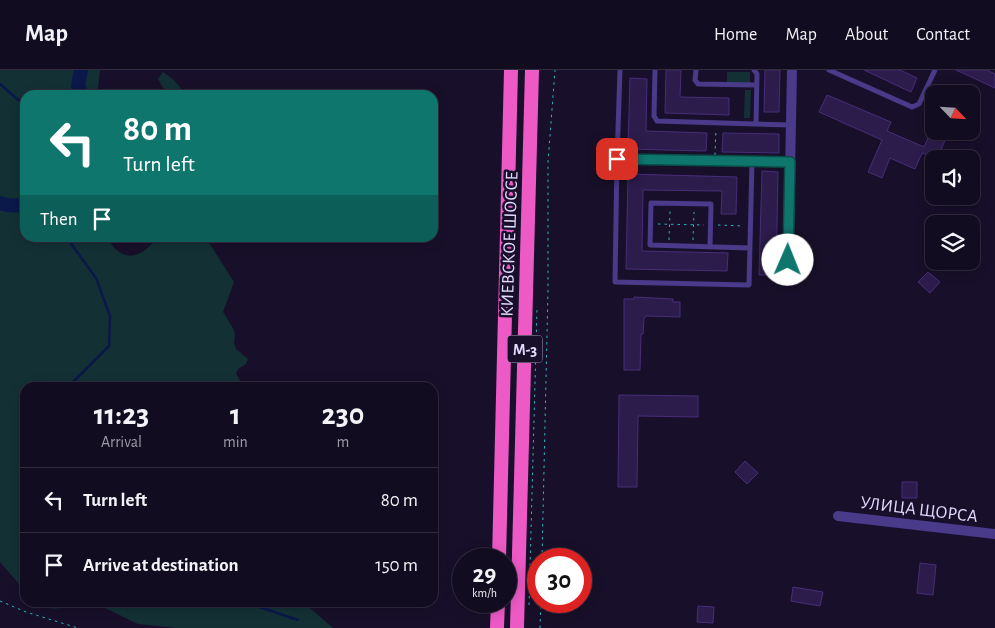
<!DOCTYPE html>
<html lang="en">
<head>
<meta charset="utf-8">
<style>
  body { margin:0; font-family:"Alegreya Sans",sans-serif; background:#1f1a2d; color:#f1f3f6; height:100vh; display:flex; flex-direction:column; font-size:19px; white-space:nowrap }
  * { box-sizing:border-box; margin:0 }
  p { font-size:16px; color:#9c9ba5 }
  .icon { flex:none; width:28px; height:28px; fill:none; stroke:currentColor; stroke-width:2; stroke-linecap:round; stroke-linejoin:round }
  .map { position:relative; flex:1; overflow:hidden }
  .details { position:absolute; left:20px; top:312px; width:418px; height:225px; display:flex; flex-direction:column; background:#120c20; border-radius:15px; box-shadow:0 2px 12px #0003,0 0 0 1px #312c3e }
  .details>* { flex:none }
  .hud { position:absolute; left:20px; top:20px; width:418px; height:152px; border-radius:15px; box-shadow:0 2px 12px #0003,0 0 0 1px #312c3e; background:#0f766e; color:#fff; overflow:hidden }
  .needle { width:32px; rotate:115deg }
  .tools { position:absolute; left:925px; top:15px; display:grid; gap:10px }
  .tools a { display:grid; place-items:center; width:55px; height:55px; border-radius:10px; background:#120c20; box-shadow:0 2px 12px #0003,0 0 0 1px #312c3e; font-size:25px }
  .speed { position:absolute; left:452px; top:478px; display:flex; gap:10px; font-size:25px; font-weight:700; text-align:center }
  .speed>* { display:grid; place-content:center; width:65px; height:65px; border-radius:50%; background:#120c20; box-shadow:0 2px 12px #0003,0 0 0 1px #312c3e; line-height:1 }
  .speed small { font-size:12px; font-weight:400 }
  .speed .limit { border:8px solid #d22; background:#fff; color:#111 }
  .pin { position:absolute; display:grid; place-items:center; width:42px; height:42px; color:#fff; margin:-21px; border-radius:10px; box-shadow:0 2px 8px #0006 }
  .me { position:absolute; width:55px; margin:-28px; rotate:1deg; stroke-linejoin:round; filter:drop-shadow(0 0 4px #0008) }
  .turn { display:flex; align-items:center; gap:18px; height:105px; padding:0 20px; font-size:22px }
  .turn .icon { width:65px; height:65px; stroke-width:2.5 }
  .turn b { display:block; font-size:35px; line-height:42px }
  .then { display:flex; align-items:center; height:48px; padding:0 20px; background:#0003; gap:10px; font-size:19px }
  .eta { display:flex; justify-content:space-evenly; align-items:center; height:85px; text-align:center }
  .eta b { font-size:30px; font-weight:700; line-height:35px }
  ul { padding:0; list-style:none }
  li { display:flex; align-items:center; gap:15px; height:65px; padding:0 20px; border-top:1px solid #312c3e }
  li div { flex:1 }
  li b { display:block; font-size:19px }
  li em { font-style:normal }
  header { display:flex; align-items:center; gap:30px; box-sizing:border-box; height:70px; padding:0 25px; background:#120c20; border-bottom:1px solid #312c3e }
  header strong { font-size:24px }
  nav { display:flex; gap:28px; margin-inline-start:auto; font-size:18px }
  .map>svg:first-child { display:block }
  .green { fill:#133135 }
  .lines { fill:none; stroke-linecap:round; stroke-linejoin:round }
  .stream { stroke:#0a184a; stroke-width:2.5 }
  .river { stroke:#0a184a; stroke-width:14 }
  .building { fill:#2c1c4c; stroke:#472d78 }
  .path { stroke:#2eb3bf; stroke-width:1; stroke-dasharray:2.5 4; stroke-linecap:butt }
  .service { stroke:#493a8a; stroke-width:5 }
  .minor { stroke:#493a8a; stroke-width:10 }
  .trunk { stroke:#ed5ac6; stroke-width:14 }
  .route-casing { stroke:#0a4d48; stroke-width:12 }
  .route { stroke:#0f766e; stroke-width:9 }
  .labels { text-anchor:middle; stroke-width:5; stroke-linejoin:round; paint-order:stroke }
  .shield { fill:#18102a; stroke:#a69dbf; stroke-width:1 }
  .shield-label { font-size:16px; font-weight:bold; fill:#e3d9ff }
  .street-label { font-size:18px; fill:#e3d9ff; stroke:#18102a }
</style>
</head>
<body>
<header>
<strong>Map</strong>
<nav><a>Home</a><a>Map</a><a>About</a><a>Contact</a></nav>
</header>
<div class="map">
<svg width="995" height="558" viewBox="0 0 995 558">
  <rect width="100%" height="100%" fill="#18102a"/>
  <path class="green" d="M0,0H100L97,25H25V168H107C122,193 140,190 157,168H206L234,212L223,242L234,260L235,266L234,273L236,279L248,289L245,295L239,298L236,303L243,317L25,318V521L0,492Z
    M163,2L175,11L186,25H167L158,9Z
    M727,2H750V13L727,12Z
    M745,20H751L750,48H744Z
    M37,533H74C59,540 51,541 37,533Z
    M95,533H304L333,558H177L138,554Z"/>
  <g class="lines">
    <path class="stream" d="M0,14L25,36
      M67,318L109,276L110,246L96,208L67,168
      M25,398L22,407L25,413
      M245,532L298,550"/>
    <path class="river" d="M81,0L78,16L82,25
      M0,133L7,135L25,136"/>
  </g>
  <path class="building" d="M666,0H681L680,27L729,28V45L665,43Z
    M765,0H780L779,42H764Z
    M864,0H900L917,8L911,22Z
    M956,0H987L995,4V18Z
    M630,8L647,9L646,61L707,63L706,81L628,79Z
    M827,25L891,52L887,61L924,77L931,61H949L937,89L922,83L915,99L890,88L882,108L868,102L882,70L819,42Z
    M723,63L779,64V83L722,82Z
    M762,101L778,102L776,205H759Z
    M628,104L737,107L736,144H721L722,121L643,120L642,181L728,183L727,201L626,199Z
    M928,202L940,212L930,223L918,212Z
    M634,227L673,229V232H680V247L646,246L644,249L643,264H641L640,300H624V229H634Z
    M619,325L698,326V347L638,346L637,417H618Z
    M745,391L758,403L747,414L735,402Z
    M902,412H917V428H902Z
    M920,493L936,495L933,525L917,523Z
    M793,517L823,522L820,536L791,531Z
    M698,536L714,537L713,553L697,552Z"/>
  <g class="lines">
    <path class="path" d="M715,85L716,59
      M658,154L704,155
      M718,155L744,156
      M669,170L670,141
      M693,170L694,142
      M542,489L548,220V92L555,0
      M0,531L26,542L78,558
      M529,535L537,239
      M540,558L541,531"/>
    <path class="service" d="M620,0L617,89L790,93
      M655,0L654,46L657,51L791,55
      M696,0L695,10L698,14L757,15
      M754,0L757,4L756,54
      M829,0L912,37L919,34L935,0
      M617,89L615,212L749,215L752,92
      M710,177L711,134L651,133L650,175C683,176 716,177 750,178"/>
    <path class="minor" d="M788,209L792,0
      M838,446L995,464"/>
    <path class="trunk" d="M499,489L511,0
      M497,558L498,531
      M517,558L532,0"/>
  </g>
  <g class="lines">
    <defs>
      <path id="route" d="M617,89L790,92L788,190"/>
    </defs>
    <use href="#route" class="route-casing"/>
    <use href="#route" class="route"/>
  </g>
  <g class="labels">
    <rect class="shield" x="507.5" y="265.5" width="35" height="27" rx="4"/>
    <g class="shield-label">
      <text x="525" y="285">М-3</text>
    </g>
    <g class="street-label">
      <text transform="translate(509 174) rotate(-88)" y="6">КИЕВСКОЕ ШОССЕ</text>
      <text transform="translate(919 439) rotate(7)" y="6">УЛИЦА ЩОРСА</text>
    </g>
  </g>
</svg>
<div class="tools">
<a><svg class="needle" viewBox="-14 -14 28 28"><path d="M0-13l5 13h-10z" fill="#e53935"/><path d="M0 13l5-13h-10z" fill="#9c9ba5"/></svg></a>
<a><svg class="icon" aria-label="sound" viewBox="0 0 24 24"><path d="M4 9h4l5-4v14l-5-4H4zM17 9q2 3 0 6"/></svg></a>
<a><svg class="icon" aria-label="layers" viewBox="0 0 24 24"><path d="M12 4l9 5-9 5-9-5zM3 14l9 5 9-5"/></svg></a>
</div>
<div class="speed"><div>29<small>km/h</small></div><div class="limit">30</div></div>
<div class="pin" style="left:617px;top:89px;background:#d93025"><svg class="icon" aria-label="arrive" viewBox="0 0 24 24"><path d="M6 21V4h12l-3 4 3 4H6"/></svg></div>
<svg class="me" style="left:788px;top:190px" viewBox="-20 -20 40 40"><circle r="19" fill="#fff"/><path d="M0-13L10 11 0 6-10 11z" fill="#0f766e"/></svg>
<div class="hud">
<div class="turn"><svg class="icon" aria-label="left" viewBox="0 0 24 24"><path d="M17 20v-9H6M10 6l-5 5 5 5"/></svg><div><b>80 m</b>Turn left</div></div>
<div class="then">Then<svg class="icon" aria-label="arrive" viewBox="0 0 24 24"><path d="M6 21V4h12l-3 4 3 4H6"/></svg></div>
</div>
<section class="details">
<div class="eta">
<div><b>11:23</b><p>Arrival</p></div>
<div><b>1</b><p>min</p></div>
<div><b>230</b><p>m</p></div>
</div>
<ul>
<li><svg class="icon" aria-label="left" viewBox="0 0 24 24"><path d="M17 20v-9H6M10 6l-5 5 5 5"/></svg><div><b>Turn left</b></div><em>80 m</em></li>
<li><svg class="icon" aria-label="arrive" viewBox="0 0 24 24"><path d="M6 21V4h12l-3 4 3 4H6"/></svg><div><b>Arrive at destination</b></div><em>150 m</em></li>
</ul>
</section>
</div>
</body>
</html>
